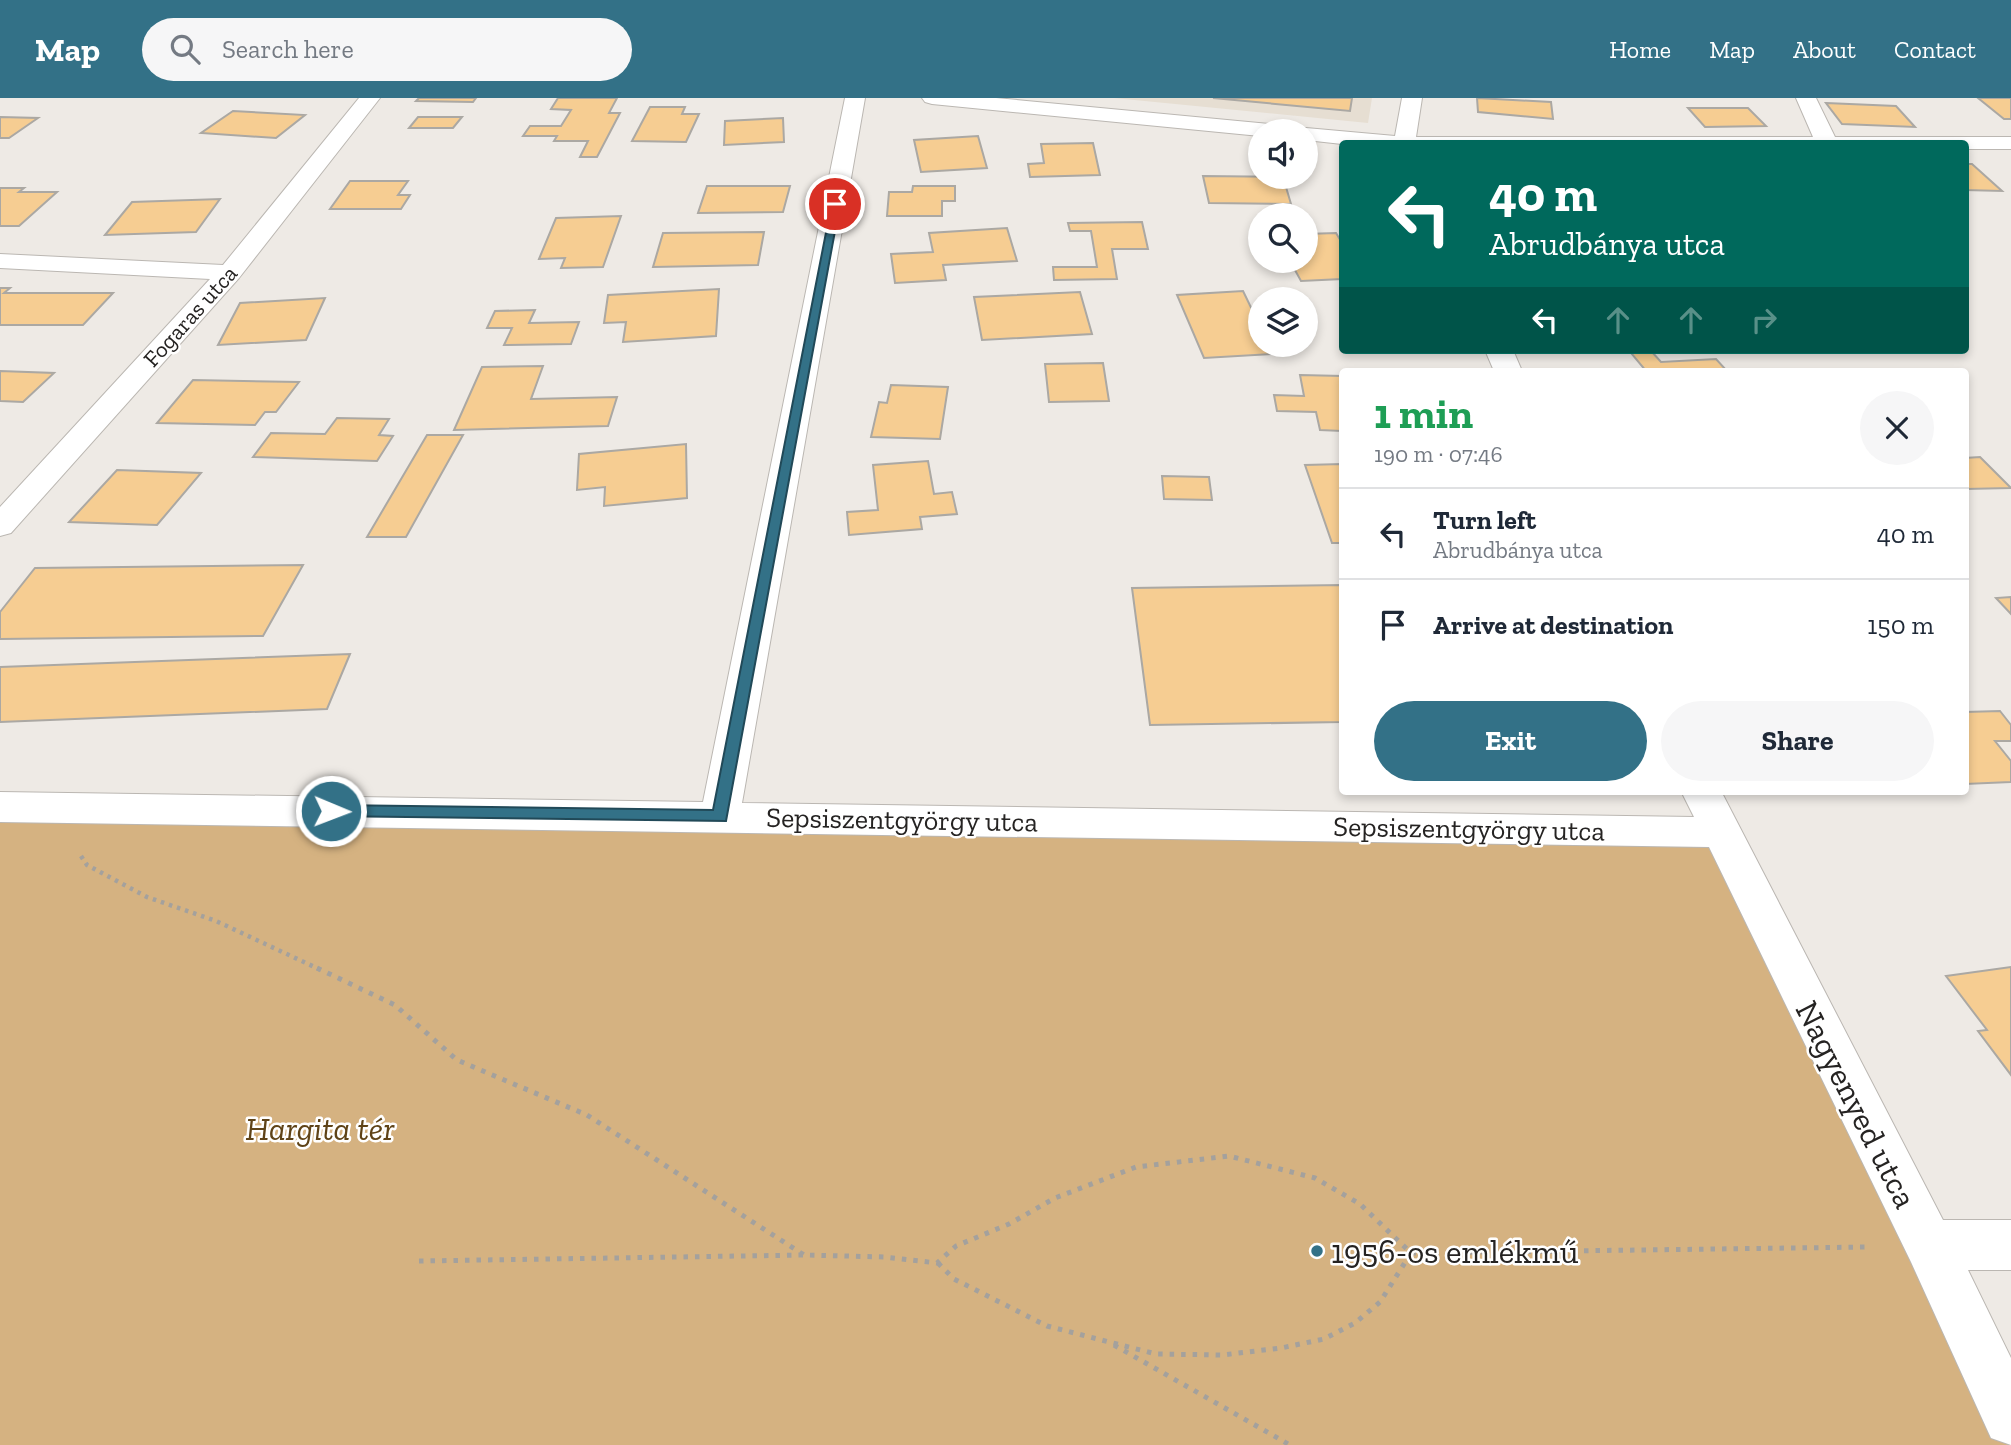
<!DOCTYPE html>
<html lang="en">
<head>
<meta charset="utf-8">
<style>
  body { margin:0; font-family:"Zilla Slab",serif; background:#f6f6f7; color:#1f2937; height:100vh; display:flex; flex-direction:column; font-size:26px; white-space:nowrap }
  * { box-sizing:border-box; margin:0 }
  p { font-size:23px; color:#747a83 }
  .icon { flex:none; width:38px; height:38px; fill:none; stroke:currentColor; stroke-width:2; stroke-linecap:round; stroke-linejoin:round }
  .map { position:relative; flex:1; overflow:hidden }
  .drawer { position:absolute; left:1339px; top:270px; width:630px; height:427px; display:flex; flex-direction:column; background:#fff; border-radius:7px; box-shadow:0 4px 10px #0003 }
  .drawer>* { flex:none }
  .guide { position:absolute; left:1339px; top:42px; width:630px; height:214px; border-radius:7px; box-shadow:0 4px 10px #0003; background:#00695c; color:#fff; overflow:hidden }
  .fabs { position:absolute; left:1248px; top:21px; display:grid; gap:14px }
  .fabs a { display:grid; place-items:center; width:70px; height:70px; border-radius:50%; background:#fff; box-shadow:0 4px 10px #0003; font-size:35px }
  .pin { position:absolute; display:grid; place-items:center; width:60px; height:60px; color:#fff; margin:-30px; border:4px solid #fff; border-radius:50%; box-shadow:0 2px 7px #0007 }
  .me { position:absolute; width:77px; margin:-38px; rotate:91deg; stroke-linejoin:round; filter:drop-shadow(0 0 5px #0008) }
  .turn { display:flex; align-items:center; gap:24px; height:147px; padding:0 35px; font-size:32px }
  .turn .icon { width:91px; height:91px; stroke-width:2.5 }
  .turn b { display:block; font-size:49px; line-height:60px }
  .lanes { display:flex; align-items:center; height:66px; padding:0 35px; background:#0003; justify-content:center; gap:35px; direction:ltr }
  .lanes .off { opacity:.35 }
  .round { display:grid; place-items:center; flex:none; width:74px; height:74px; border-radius:37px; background:#f6f6f7 }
  .head { display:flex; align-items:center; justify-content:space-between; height:119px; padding:0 35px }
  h1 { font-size:42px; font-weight:800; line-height:52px; color:#1e9e55 }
  .cta { display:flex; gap:14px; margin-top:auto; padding:14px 35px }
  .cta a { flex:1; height:80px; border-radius:42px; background:#337187; color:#fff; font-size:28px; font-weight:800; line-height:80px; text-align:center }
  .cta a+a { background:#f6f6f7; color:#1f2937 }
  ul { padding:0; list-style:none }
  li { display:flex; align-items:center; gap:21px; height:91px; padding:0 35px; border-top:2px solid #e0e1e3 }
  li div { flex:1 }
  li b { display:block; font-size:26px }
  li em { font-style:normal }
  header { display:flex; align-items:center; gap:42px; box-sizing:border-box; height:98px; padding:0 35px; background:#337187; color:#fff }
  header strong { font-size:33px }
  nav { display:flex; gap:38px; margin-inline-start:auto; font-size:24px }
  .search { width:490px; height:63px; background:#f6f6f7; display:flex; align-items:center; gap:18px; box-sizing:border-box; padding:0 24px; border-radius:38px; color:#747a83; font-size:26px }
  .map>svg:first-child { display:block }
  .built { fill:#e6ded2 }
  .green { fill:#d5b281 }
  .building { fill:#f6cd92; stroke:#aba8a3; stroke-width:2 }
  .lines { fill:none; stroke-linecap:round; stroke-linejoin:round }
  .street-casing { stroke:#bbb7b2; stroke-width:2 }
  .path-far1 { stroke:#a4a19d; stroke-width:4.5; stroke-dasharray:3.5 5; stroke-linecap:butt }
  .path { stroke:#a4a19d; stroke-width:5; stroke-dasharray:4.5 7; stroke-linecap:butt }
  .street { fill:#fff; fill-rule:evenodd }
  .route { fill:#337187; stroke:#214958; stroke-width:2 }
  .poi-dot { fill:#337187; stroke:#fff; stroke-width:2.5 }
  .labels { text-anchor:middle; stroke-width:5; stroke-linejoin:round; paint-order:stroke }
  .far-street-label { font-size:23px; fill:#252322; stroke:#fff }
  .street-label { font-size:28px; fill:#252322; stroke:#fff }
  .near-street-label { font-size:33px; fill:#252322; stroke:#fff }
  .near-park-label { font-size:33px; font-style:italic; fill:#5f4317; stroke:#fff }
  .near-poi-label { font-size:33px; fill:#252322; stroke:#fff; text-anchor:start }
</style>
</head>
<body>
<header>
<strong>Map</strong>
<div class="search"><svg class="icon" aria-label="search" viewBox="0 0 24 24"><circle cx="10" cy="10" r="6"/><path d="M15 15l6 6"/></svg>Search here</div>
<nav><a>Home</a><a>Map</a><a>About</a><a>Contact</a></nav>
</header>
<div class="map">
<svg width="2011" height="1347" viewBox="0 0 2011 1347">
  <rect width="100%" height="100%" fill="#eeeae5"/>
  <path class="built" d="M1114,0H1372L1368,25Z"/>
  <path class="green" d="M0,709L1720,734L2011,1320V1347H0Z"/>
  <path class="building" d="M419,0H476L473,4L416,3Z
    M558,0H617L609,15H620L597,59H580L588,43H554L557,38H523L530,28H561L571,12L551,11Z
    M1213,0H1352L1350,13Z
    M1477,0L1551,4L1553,21L1478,14Z
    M1978,0H2011V21H2004Z
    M1826,5L1896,8L1915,29L1842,26Z
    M650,9H685L682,16H699L686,44L632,43Z
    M1688,10H1748L1766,28L1705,29Z
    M233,13L305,17L276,40L201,35Z
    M0,19L38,20L9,40H0Z
    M418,19H462L453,30H409Z
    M783,20L784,44L724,47L725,23Z
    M978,38L987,70L921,74L914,42Z
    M1093,45L1100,77L1030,79L1028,66L1044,65L1041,46Z
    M1965,66H1972L2002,93L1965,92Z
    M1203,78L1283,79L1291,106L1209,105Z
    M350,83H408L398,97H410L401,111H330Z
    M707,88H790L783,114L698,115Z
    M913,88H955V103H942V118H887L889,94H912Z
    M0,90H24L19,94H57L19,128H0Z
    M220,101L196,134L105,137L132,104Z
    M621,118L603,169L561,170L565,160L539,161L556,120Z
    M1142,124L1148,151H1112L1117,181L1054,182L1053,169H1097L1091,133H1070L1068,125Z
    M1007,130L1017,163L943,167L946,182L895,185L891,156L933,154L929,135Z
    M764,134L758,167L653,169L663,135Z
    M1336,135L1342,145V181L1301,183L1290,163H1306V136Z
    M0,190H10L4,195H113L83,227H0Z
    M719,191L716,238L623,244L626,224L604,225L608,197Z
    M1243,193L1260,228V247H1283L1287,255L1204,260L1177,197Z
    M1080,194L1092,236L982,242L974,199Z
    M325,200L306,242L218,247L240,205Z
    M535,212L529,225L579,224L571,246L504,247L512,230H487L495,213Z
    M1652,254L1661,264L1716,261L1727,273H1646L1631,255Z
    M1103,265L1109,303L1049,304L1045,266Z
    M543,268L531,301L617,299L608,328L454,332L482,269Z
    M0,273L54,275L23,304L0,303Z
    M1300,277L1342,278V333L1320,332L1316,314L1277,313L1274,297L1304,298Z
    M193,282L299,284L276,314H265L255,327L157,325Z
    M891,287L948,289L940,341L871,339L879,304L887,305Z
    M337,320L389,321L379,337L393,338L377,363L253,359L271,335L325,336Z
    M427,337H463L406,439H367Z
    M686,346L687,400L604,408L605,389L577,392L579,356Z
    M1980,359L2011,390L1965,391V360Z
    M928,363L934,396L952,394L957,416L920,419L922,431L849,437L847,414L878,412L873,367Z
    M1342,366V445H1332L1305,367Z
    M117,372L201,375L157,427L69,424Z
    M1162,378L1209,379L1212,402L1164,401Z
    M303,467L263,538L0,541V514L35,470Z
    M1342,487V624L1150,627L1132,490Z
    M2011,499V516L1996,500Z
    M350,556L327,611L0,624V569Z
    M2000,613L2011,627V643H1995L2011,663V684L1965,686V614Z
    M2011,869V977L1978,933L1987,932L1946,878Z"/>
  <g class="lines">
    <defs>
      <path id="street" d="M359,0H380L239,180L11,435L0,438V409L210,181L0,170V156L223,167Z
        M845,0H865L742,705L1694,719L1681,693H1721L1943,1122H2011V1172H1968L2011,1260V1347L1991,1340L1911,1164L1709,749L0,724V694L703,704Z
        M922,0H996L1279,27L1286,29L1290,33H1260V38L932,6L925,4Z
        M1402,0H1422L1416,39H1813L1796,0H1816L1835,39H2011V51H1965V46H1342L1306,42V33H1297L1306,30L1395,38Z
        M1485,252H1513L1522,273H1494Z"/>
    </defs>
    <use href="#street" class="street-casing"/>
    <path class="path-far1" d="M81,758L87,767L147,799L216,823L321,872"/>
    <path class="path" d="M317,870L395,907L457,962L587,1017L804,1157
      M419,1163L805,1157L884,1159L937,1165L956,1148L1009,1126L1055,1100L1136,1069L1229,1058L1315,1080L1360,1106L1411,1155L1869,1149
      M938,1165L954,1181L1047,1228L1156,1256L1222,1257L1281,1250L1324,1241L1355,1225L1380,1204L1411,1155
      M1114,1247L1290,1347"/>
    <use href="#street" class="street"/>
  </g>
  <path class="route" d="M832,104L840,106L726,723L325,718L322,713L325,709L331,707L713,712Z"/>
  <circle class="poi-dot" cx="1317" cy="1153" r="7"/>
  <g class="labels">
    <g class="far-street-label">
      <text transform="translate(190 218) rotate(-48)" y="8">Fogaras utca</text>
    </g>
    <g class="street-label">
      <text transform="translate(902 721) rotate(1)" y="10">Sepsiszentgyörgy utca</text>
      <text transform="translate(1469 730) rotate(1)" y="10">Sepsiszentgyörgy utca</text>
    </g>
    <g class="near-street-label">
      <text transform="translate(1857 1006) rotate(63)" y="12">Nagyenyed utca</text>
    </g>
    <g class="near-park-label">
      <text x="320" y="1042">Hargita tér</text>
    </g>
    <g class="near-poi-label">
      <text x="1331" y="1165">1956-os emlékmű</text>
    </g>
  </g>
</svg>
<div class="fabs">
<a><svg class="icon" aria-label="sound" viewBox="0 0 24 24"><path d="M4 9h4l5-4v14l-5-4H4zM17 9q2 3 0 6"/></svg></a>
<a><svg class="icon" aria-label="search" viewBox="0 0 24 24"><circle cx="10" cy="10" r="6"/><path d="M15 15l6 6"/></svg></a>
<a><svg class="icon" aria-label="layers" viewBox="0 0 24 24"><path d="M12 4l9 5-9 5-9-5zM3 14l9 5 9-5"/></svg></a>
</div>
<div class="pin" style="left:835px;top:106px;background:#d93025"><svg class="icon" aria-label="arrive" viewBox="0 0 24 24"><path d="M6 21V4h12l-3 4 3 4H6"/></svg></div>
<svg class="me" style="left:331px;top:713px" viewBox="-20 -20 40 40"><circle r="17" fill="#337187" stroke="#fff" stroke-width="3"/><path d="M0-11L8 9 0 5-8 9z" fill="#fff"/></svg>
<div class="guide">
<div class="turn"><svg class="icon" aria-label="left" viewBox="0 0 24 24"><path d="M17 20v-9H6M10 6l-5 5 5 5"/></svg><div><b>40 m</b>Abrudbánya utca</div></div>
<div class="lanes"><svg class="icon" aria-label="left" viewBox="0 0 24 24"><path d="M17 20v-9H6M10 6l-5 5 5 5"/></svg><svg class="icon off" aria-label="ahead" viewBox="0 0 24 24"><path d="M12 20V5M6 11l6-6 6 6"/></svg><svg class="icon off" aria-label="ahead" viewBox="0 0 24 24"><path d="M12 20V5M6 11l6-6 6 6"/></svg><svg class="icon off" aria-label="right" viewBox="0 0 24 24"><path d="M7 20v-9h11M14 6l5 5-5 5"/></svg></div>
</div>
<section class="drawer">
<div class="head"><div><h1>1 min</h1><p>190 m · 07:46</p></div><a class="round"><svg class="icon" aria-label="close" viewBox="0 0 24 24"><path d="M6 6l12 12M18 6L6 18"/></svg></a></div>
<ul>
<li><svg class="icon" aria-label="left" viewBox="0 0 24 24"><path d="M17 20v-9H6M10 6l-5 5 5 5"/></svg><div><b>Turn left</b><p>Abrudbánya utca</p></div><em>40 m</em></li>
<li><svg class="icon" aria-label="arrive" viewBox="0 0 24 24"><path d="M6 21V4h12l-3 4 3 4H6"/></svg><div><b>Arrive at destination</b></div><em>150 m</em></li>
</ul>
<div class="cta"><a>Exit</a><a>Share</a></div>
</section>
</div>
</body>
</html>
